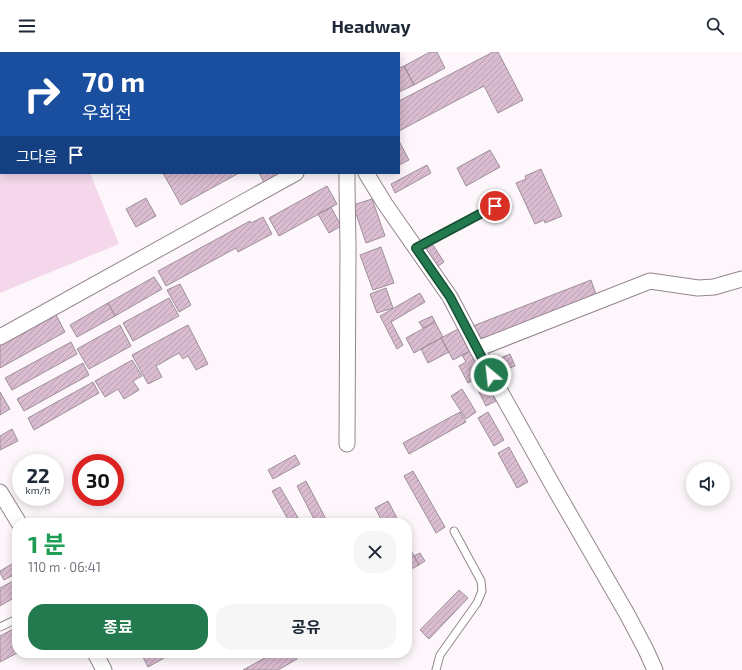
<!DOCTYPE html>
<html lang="ko">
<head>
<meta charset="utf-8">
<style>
  body { margin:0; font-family:"Exo 2","Noto Sans KR",sans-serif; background:#f6f6f7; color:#1f2937; height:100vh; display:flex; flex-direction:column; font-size:15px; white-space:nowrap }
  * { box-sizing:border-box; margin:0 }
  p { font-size:13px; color:#747a83 }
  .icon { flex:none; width:22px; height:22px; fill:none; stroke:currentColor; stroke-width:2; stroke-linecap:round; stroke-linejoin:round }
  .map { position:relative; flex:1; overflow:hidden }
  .side { position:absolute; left:12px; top:466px; width:400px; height:140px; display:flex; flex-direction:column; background:#fff; border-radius:16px; box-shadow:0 2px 10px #0003 }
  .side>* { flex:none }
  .guide { position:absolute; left:0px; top:0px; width:400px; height:122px; box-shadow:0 2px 10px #0003; background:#1a4fa0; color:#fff; overflow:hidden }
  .controls { position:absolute; left:686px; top:410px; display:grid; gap:8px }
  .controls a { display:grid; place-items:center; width:44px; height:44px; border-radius:50%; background:#fff; box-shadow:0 2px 10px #0003; font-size:20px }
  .speed { position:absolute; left:12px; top:402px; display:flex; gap:8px; font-size:20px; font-weight:700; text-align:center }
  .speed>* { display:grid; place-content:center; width:52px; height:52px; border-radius:50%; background:#fff; box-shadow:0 2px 10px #0003; line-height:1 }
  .speed small { font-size:10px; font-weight:400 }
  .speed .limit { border:6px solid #d22; background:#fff; color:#111 }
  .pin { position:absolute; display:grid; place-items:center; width:34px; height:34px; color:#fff; margin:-17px; border:2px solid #fff; border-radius:50%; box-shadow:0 1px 4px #0007 }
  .me { position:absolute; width:44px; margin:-22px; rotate:332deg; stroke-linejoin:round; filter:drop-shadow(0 0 3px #0008) }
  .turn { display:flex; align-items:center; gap:14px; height:84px; padding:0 16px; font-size:18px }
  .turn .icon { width:52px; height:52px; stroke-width:2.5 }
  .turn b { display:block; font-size:28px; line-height:34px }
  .then { display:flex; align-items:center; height:38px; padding:0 16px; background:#0003; gap:8px; font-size:15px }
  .round { display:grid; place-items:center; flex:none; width:42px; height:42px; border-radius:16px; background:#f6f6f7 }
  .overview { display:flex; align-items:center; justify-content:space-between; height:68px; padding:0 16px }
  h1 { font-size:24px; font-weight:700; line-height:30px; color:#1e9e55 }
  .cta { display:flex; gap:8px; margin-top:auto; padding:8px 16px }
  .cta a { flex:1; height:46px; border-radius:16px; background:#227a4e; color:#fff; font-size:16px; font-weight:700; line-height:46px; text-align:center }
  .cta a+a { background:#f6f6f7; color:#1f2937 }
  header { display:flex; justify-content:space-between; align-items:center; height:52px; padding:0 16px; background:#fff; font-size:18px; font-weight:700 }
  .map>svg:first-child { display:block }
  .grass { fill:#f4d7eb }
  .building { fill:url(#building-hatch); stroke:#9e8f99 }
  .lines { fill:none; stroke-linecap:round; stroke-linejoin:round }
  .lane-casing { stroke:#948690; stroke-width:9 }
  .street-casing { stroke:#948690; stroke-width:17 }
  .secondary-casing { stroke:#948690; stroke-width:23 }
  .lane { stroke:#fff; stroke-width:7 }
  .street { stroke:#fff; stroke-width:15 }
  .secondary { stroke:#fff; stroke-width:21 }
  .route-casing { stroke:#164f33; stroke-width:10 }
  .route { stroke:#227a4e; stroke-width:7 }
</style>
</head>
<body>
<header><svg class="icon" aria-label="menu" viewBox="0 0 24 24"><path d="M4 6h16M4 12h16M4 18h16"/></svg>Headway<svg class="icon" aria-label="search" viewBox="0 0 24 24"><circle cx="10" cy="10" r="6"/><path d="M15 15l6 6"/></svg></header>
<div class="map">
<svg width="742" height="618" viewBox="0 0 742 618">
  <defs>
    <pattern id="building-hatch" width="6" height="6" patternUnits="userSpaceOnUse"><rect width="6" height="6" fill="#dabcd1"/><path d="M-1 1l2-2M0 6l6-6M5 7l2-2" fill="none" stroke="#baa0b2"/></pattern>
  </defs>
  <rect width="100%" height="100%" fill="#fdf7fb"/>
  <path class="grass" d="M0,0H35V1H1V78H0Z
    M1,84V121H90L119,192L0,241V85Z"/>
  <path class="building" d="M111,0H179V1H109Z
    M179,0H208L209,1H179Z
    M243,0H284V1H244Z
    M430,0H437L445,16L414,33L404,14Z
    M493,0H498L523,48L498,61L484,34L399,79V49Z
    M404,14L414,33L399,40V16Z
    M399,89L409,108L399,113Z
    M490,98L500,115L466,134L457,116Z
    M427,113L431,121L395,141L391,132Z
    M541,117L562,164L545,171L544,168L535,172L516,131L526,127L525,124Z
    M163,121H239L181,153Z
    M259,121H285L265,132Z
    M327,134L337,152L279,184L269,166Z
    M146,146L156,164L136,175L126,157Z
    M372,147L385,184L366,191L353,153Z
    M331,155L341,174L329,181L318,162Z
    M263,165L272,182L238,200L236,196L166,234L158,219L250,169L251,171Z
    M433,193L444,210L435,216L424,198Z
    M381,195L394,231L373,238L360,203Z
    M154,225L162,237L115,264L108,251Z
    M591,228L598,248L484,291L473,274Z
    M180,232L191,253L179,260L167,238Z
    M386,236L393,256L377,261L370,242Z
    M420,241L425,250L391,270L403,293L397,297L380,264Z
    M169,246L179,264L133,289L123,271Z
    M108,251L115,264L77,285L70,273Z
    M54,259L65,280L0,316V289Z
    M432,264L435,270L423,276L419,270Z
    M435,270L443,285L414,301L406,286Z
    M120,273L131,294L89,317L77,297Z
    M188,273L208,312L196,318L188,304L183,307L179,301L156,314L162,325L148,332L132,303Z
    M458,277L470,299L453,308L441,286Z
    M441,286L449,300L428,311L421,297Z
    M71,290L77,302L12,338L5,326Z
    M470,299L496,349L486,354L473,328L468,331L459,314L466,310L462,303Z
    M510,302L515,314L501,319L496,308Z
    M132,308L142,324L133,329L139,338L124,347L118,337L105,345L95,329Z
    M83,311L89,323L24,359L17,347Z
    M93,330L99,341L34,378L28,366Z
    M462,337L476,360L466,367L451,344Z
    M0,340L10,357L0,363Z
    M460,360L466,370L409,402L403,391Z
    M488,360L504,388L494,394L478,366Z
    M12,377L18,389L0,398V384Z
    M509,395L528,430L517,436L498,401Z
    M295,403L300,412L273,427L268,418Z
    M413,419L445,475L436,481L404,424Z
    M306,429L328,471H316L297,434Z
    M280,435L301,471H290L272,439Z
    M388,449L397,466V471H383L375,456Z
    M407,491L419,513L409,518L407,515Z
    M420,501L425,509L419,513L414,504Z
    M17,509V521L4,528L0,521V519Z
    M13,529L17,536V544L0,554V536Z
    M459,538L468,546L429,587L420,578Z
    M17,575V601L0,610V584Z
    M141,601H173L148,615Z
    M274,601H294L297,607L278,618H243Z"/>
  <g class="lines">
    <defs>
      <path id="lane" d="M416,196L495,154
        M0,575L17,567
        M436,618L440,603L477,551L482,539L481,529L454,479"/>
      <path id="street" d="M366,121L385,152L450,245L491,323L556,439L627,562L646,598L655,618
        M0,285L296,121
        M477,297L650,229L698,236L714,235L742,227
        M347,392L348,196L347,133V121
        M0,440L19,471
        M95,601L104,618"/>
      <path id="secondary" d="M300,0V1"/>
    </defs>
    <use href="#lane" class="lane-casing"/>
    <use href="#street" class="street-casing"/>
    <use href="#secondary" class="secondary-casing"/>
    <use href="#lane" class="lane"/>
    <use href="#street" class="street"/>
    <use href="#secondary" class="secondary"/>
  </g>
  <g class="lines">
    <defs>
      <path id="route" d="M491,323L450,245L416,196L495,154"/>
    </defs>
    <use href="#route" class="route-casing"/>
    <use href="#route" class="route"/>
  </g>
</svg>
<div class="controls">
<a><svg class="icon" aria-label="sound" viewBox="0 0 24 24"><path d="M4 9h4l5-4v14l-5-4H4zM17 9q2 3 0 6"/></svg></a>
</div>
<div class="speed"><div>22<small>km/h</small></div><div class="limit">30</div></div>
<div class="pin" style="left:495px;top:154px;background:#d93025"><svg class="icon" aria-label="arrive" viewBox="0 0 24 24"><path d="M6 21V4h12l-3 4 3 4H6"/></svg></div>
<svg class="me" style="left:491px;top:323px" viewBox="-20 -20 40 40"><circle r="17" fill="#227a4e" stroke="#fff" stroke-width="3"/><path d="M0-11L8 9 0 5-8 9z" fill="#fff"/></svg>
<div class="guide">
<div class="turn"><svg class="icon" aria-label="right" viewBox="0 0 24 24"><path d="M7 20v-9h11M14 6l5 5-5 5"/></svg><div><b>70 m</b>우회전</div></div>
<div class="then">그다음<svg class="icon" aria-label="arrive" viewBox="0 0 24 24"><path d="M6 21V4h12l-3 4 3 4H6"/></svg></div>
</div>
<section class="side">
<div class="overview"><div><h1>1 분</h1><p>110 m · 06:41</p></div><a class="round"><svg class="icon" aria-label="close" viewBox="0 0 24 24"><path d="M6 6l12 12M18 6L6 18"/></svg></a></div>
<div class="cta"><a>종료</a><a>공유</a></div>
</section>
</div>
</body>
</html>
